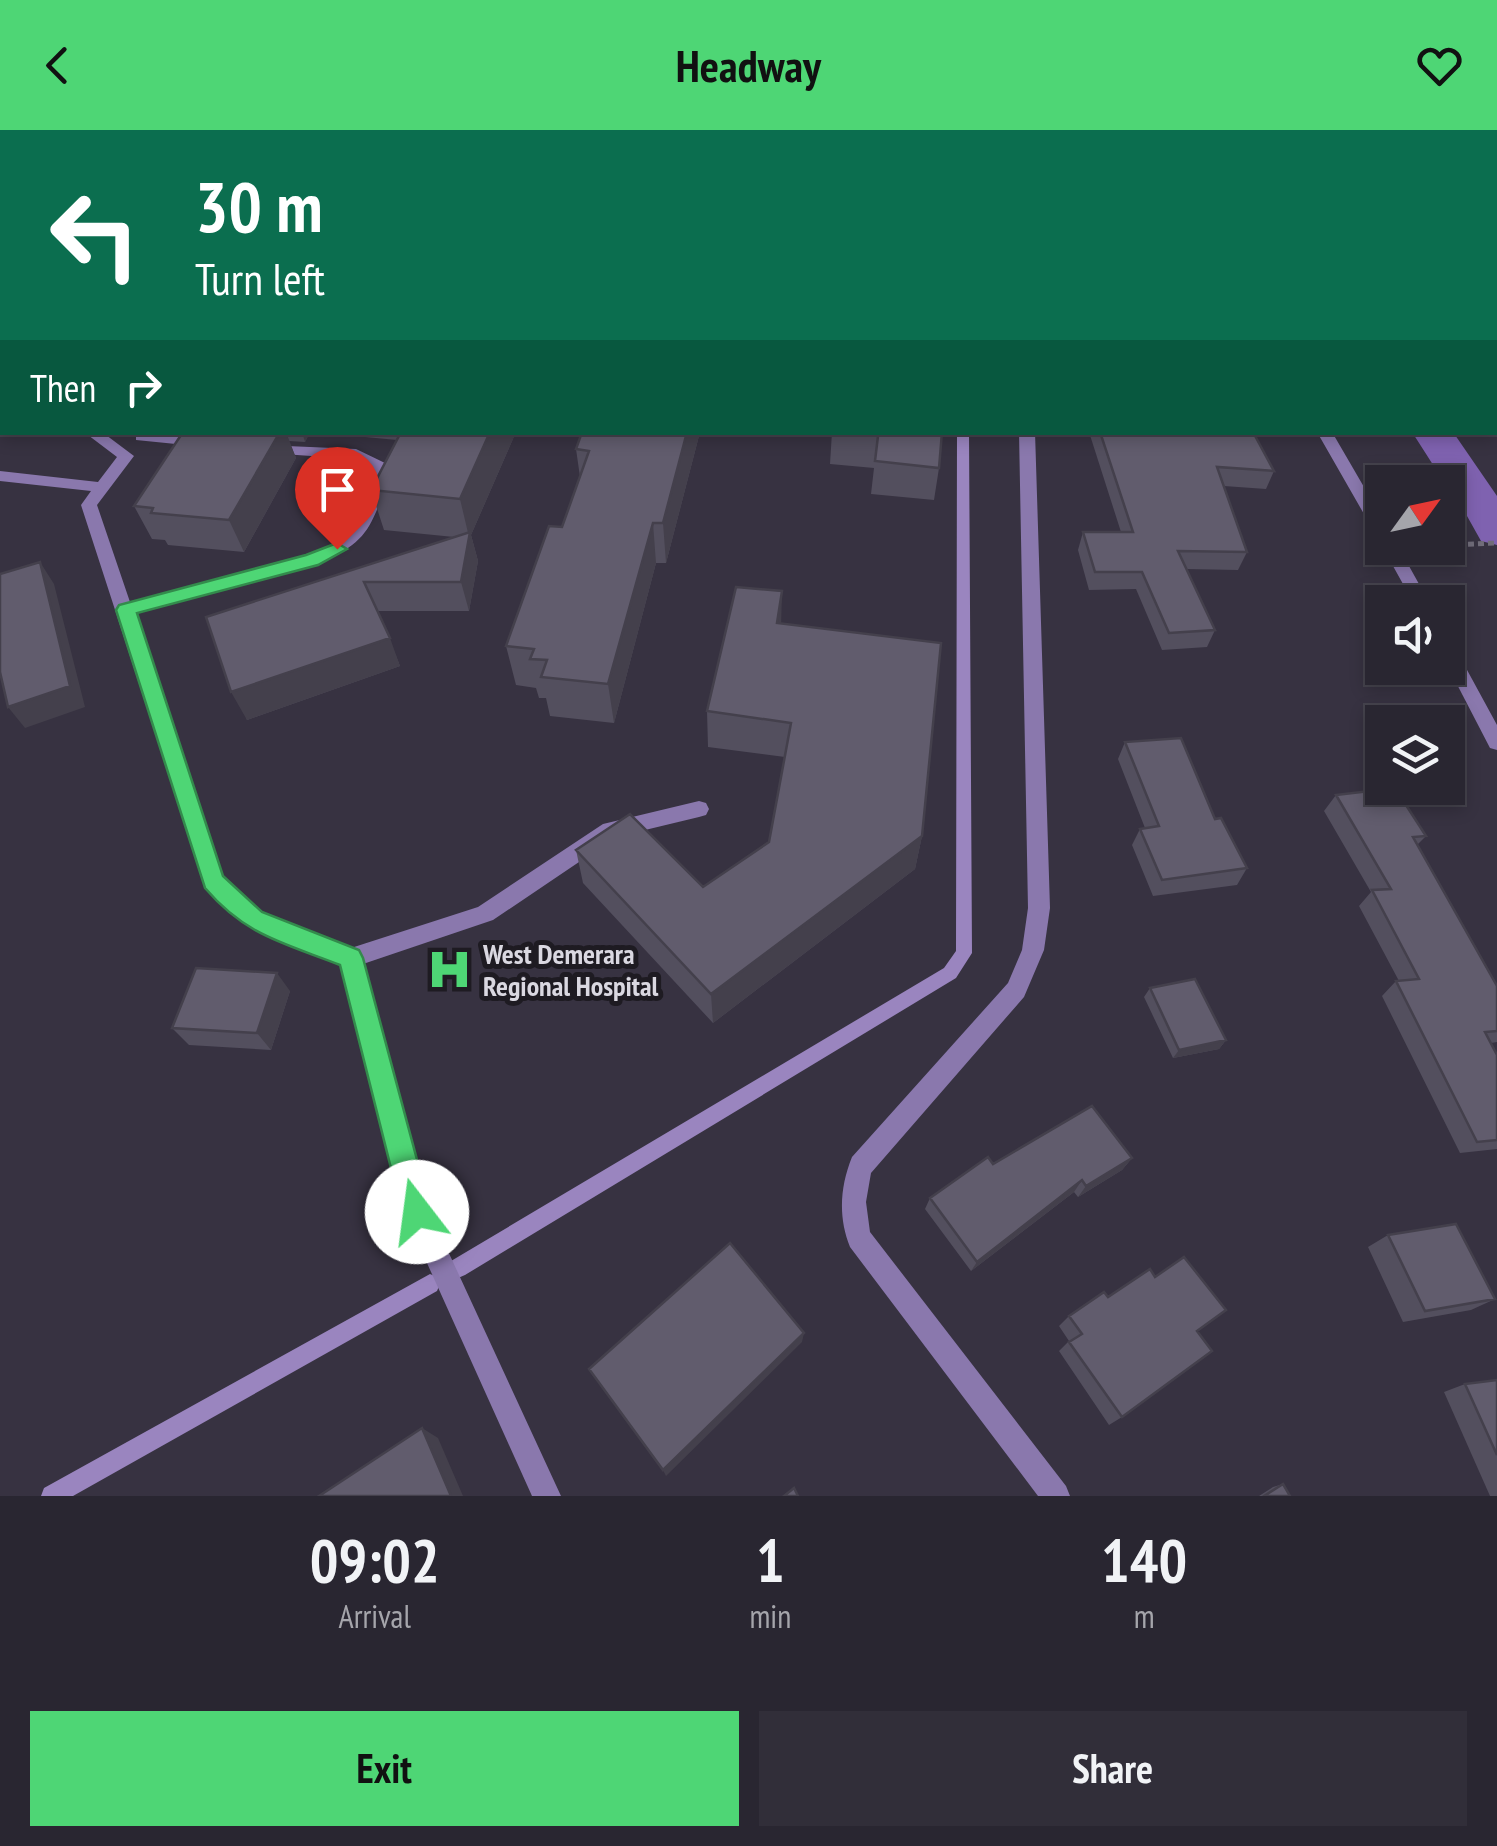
<!DOCTYPE html>
<html lang="en">
<head>
<meta charset="utf-8">
<style>
  body { margin:0; font-family:"PT Sans Narrow",sans-serif; background:#312e39; color:#f1f3f6; height:100vh; display:flex; flex-direction:column; font-size:38px; white-space:nowrap }
  * { box-sizing:border-box; margin:0 }
  p { font-size:32px; color:#a5a5ab }
  .icon { flex:none; width:55px; height:55px; fill:none; stroke:currentColor; stroke-width:2; stroke-linecap:round; stroke-linejoin:round }
  .map { position:relative; height:1366px; overflow:hidden }
  .side { display:flex; flex-direction:column; background:#292631; flex:1 }
  .side>* { flex:none }
  .top-card { position:absolute; left:0px; top:0px; width:1498px; height:305px; box-shadow:0 5px 15px #0003,0 0 0 2px #45434d; background:#0b6e4f; color:#fff; overflow:hidden }
  .needle { width:65px; rotate:57deg }
  .buttons { position:absolute; left:1365px; top:335px; display:grid; gap:20px }
  .buttons a { display:grid; place-items:center; width:100px; height:100px; border-radius:0px; background:#292631; box-shadow:0 5px 15px #0003,0 0 0 2px #45434d; font-size:50px }
  .pin { position:absolute; display:grid; place-items:center; width:85px; height:85px; color:#fff; margin:-102px -42px; border-radius:50% 50% 50% 0; rotate:-45deg; box-shadow:0 0 10px #0007 }
  .pin .icon { rotate:45deg }
  .me { position:absolute; width:110px; margin:-55px; rotate:345deg; stroke-linejoin:round; filter:drop-shadow(0 0 8px #0008) }
  .turn { display:flex; align-items:center; gap:35px; height:210px; padding:0 30px; font-size:45px }
  .turn .icon { width:130px; height:130px; stroke-width:2.5 }
  .turn b { display:block; font-size:70px; line-height:85px }
  .then { display:flex; align-items:center; height:95px; padding:0 30px; background:#0003; gap:20px; font-size:38px }
  .eta { display:flex; justify-content:space-evenly; align-items:center; height:170px; text-align:center }
  .eta b { font-size:60px; font-weight:800; line-height:70px }
  .action { display:flex; gap:20px; margin-top:auto; padding:20px 30px }
  .action a { flex:1; height:115px; border-radius:0px; background:#4ed675; color:#111; font-size:40px; font-weight:800; line-height:115px; text-align:center }
  .action a+a { background:#312e39; color:#f1f3f6 }
  header { display:flex; justify-content:space-between; align-items:center; height:130px; padding:0 30px; background:#4ed675; color:#111; font-size:45px; font-weight:800 }
  .map>svg:first-child { display:block }
  .lines { fill:none; stroke-linecap:round; stroke-linejoin:round }
  .stream { fill:#9a85bf; fill-rule:evenodd }
  .canal { fill:#7f62b0; fill-rule:evenodd }
  .path { stroke:#716d7a; stroke-width:5; stroke-dasharray:6 4; stroke-linecap:butt }
  .service { fill:#8a78ad; fill-rule:evenodd }
  .minor { fill:#8a78ad; fill-rule:evenodd }
  .wall { fill:#534f5e }
  .shaded-wall { fill:#44404c }
  .building { fill:#615c6d; stroke:#44404c; stroke-width:2.5 }
  .route { fill:#4ed675; stroke:#338b4c; stroke-width:2.5 }
  .labels { text-anchor:middle; stroke-width:10; stroke-linejoin:round; paint-order:stroke }
  .poi-label { font-size:28px; font-weight:bold; fill:#dad8e1; stroke:#1e1b22; text-anchor:start }
</style>
</head>
<body>
<header><svg class="icon" aria-label="back" viewBox="0 0 24 24"><path d="M15 5l-7 7 7 7"/></svg>Headway<svg class="icon" aria-label="heart" viewBox="0 0 24 24"><path d="M12 20l-8-8c-3-5 5-10 8-4 3-6 11-1 8 4z"/></svg></header>
<div class="map">
<svg width="1497" height="1366" viewBox="0 0 1497 1366">
  <rect width="100%" height="100%" fill="#373241"/>
  <g class="lines">
    <path class="stream" d="M744,0H753L754,2H746Z
      M957,302H969L972,823L956,848L465,1145L458,1148L451,1145L448,1138L451,1131L944,838L956,821Z
      M430,1144L437,1147L440,1154L437,1161L73,1366H41L44,1358Z"/>
    <path class="canal" d="M1176,0H1208L1209,2H1177Z
      M1412,302H1453L1497,366V415L1481,411L1448,352H1444Z"/>
    <path class="path" d="M1448,415L1497,413"/>
    <path class="service" d="M0,283H2V291H0Z
      M84,302H102L134,326L97,375L130,472L307,426L331,415L350,402L374,349L370,336L353,329L269,323L264,321V315L356,319L385,333L390,349C368,399 371,410 318,434L133,483L222,746L245,772L261,782L351,818L478,777L603,694L699,671L706,673L709,679L706,685L699,687L616,707L493,790L363,834L429,1080L561,1366H532L404,1082L342,834C293,815 229,801 203,751L81,375L91,361L0,351V341L98,352L117,327Z
      M143,302L206,307L214,312L206,317L136,310V304Z"/>
    <path class="minor" d="M782,0H795L797,2H784Z
      M1093,0H1105L1107,2H1095Z
      M1019,302H1035L1050,778L1044,820L1024,867L871,1043L866,1072L870,1102L1066,1356L1070,1366H1038L850,1117C838,1087 840,1057 852,1027L1008,853L1022,820L1028,778Z
      M1317,302H1332L1382,388V406L1376,405Z
      M1383,418H1399L1429,472H1413Z
      M1448,515L1454,516L1497,595V620L1490,618L1448,537Z"/>
  </g>
  <path class="wall" d="M1495,101H1497V188L1495,186Z
    M2,213V245L0,241V216Z
    M183,302H310L305,312L289,311L296,328L244,422L168,415L165,410L152,409L134,376Z
    M312,302H516L471,405L478,431L469,481H378L400,536L247,590L206,487L454,407L384,400L371,360L397,310Z
    M700,302L666,433H656L614,593L550,586L546,568H539L536,558L516,555L506,516L562,397L580,347L576,319Z
    M832,302H942L939,338L934,370L871,364L874,338L830,334Z
    M1089,302H1253L1274,341L1266,359L1224,356L1247,422L1238,440L1186,439L1215,500L1207,517L1162,520L1136,459L1089,460L1078,420L1083,402H1121Z
    M781,494L922,706L915,739L713,893L583,753L576,720L703,757L769,712L785,627L708,617L707,581Z
    M1125,612L1215,689L1247,738L1237,755L1153,766L1132,715L1140,699L1145,698L1118,629Z
    M1336,665L1426,706L1417,715L1497,856V912L1491,913L1497,925V1019L1460,1023L1382,866L1396,851H1399L1359,776L1371,762L1324,681Z
    M1150,858L1226,910L1219,919L1173,928L1144,867Z
    M290,861L271,920L189,915L172,898Z
    M1132,1028L1122,1040L1078,1067L1074,1062L971,1141L925,1079L930,1068L993,1034Z
    M1388,1105L1495,1169L1471,1180L1403,1192L1368,1117Z
    M1108,1167L1197,1201L1122,1287L1109,1295L1059,1221L1069,1211L1059,1196L1069,1186Z
    M1497,1250V1366H1490L1444,1262L1465,1254Z
    M1283,1354L1290,1366H1259L1273,1357Z"/>
  <path class="shaded-wall" d="M280,302H286L296,328L244,422L229,390Z
    M302,302H310L305,312Z
    M490,302H516L471,405L478,431L469,481L461,452L469,407L460,369Z
    M687,302H700L666,433L663,393Z
    M653,393L656,433L614,593L608,554Z
    M40,432L54,454L85,577L25,598L8,577Z
    M782,461L781,498L777,493Z
    M390,508L400,536L247,590L231,562Z
    M922,706L915,739L713,893L711,864Z
    M277,843L290,861L271,920L257,903Z
    M1226,910L1219,919L1173,928L1179,920Z
    M1132,1028L1122,1040L1078,1067L1086,1056Z
    M1082,1050L1074,1062L971,1141L977,1132Z
    M804,1203L802,1212L666,1346L663,1340Z
    M422,1298L438,1308L463,1366H451Z"/>
  <path class="building" d="M879,0H1056L1058,2H881Z
    M1495,101H1497V170L1495,168Z
    M183,302H280L229,390L151,383L153,378L134,376Z
    M401,302H490L460,369L371,360Z
    M582,302H687L663,393H653L608,554L541,547L547,530L530,529L534,519L506,516L549,396L562,397L589,321L576,319Z
    M843,302H942L939,338L875,331L878,306Z
    M1100,302H1253L1274,341L1217,337L1247,422L1178,421L1215,500L1169,503L1142,442H1095L1083,402H1133Z
    M470,402L461,452H364L390,508L231,562L206,487Z
    M40,432L70,556L8,577L0,542V444Z
    M736,457L782,461L777,493L941,513L922,706L711,864L576,720L630,684L703,757L769,712L791,593L707,581Z
    M1181,608L1215,689L1221,688L1247,738L1162,750L1140,699L1159,696L1125,612Z
    M1395,658L1426,706L1413,707L1497,856V901L1485,902L1497,925V1010L1477,1012L1396,851L1419,849L1372,760L1391,759L1336,665Z
    M196,838L277,843L257,903L172,898Z
    M1195,849L1226,910L1179,920L1150,858Z
    M1092,976L1132,1028L1086,1056L1082,1050L977,1132L930,1068L988,1027L993,1034Z
    M1456,1094L1495,1169L1425,1181L1388,1105Z
    M730,1113L804,1203L663,1340L589,1239Z
    M1184,1127L1226,1180L1197,1201L1212,1221L1122,1287L1069,1212L1082,1204L1069,1186L1104,1162L1108,1167L1150,1139L1155,1147Z
    M1497,1250V1325L1465,1254Z
    M422,1298L451,1366H319Z
    M1283,1354L1290,1366H1264Z
    M794,1358L798,1366H784Z"/>
  <path class="route" d="M337,413L347,419L318,435L137,483L223,746L262,782L359,820L363,828L431,1082L427,1092L417,1096L407,1092L402,1082L340,835C284,813 246,806 205,758L116,480L119,475L306,425Z"/>
  <defs>
    <symbol id="hospital-bare" viewBox="-9 -9 18 18"><path d="M-5-5h3v3.5h4V-5h3V5h-3V1.5h-4V5h-3Z" fill="#4ed675" stroke="#1e1b22" stroke-width="2.5" paint-order="stroke"/></symbol>
  </defs>
  <g fill-rule="evenodd">
    <use href="#hospital-bare" x="418" y="808" width="63" height="63"/>
  </g>
  <g class="labels">
    <g class="poi-label">
      <text x="483" y="834">West Demerara<tspan x="483" dy="32">Regional Hospital</tspan></text>
    </g>
  </g>
</svg>
<div class="buttons">
<a><svg class="needle" viewBox="-14 -14 28 28"><path d="M0-13l5 13h-10z" fill="#e53935"/><path d="M0 13l5-13h-10z" fill="#a5a5ab"/></svg></a>
<a><svg class="icon" aria-label="sound" viewBox="0 0 24 24"><path d="M4 9h4l5-4v14l-5-4H4zM17 9q2 3 0 6"/></svg></a>
<a><svg class="icon" aria-label="layers" viewBox="0 0 24 24"><path d="M12 4l9 5-9 5-9-5zM3 14l9 5 9-5"/></svg></a>
</div>
<div class="pin" style="left:337px;top:419px;background:#d93025"><svg class="icon" aria-label="arrive" viewBox="0 0 24 24"><path d="M6 21V4h12l-3 4 3 4H6"/></svg></div>
<svg class="me" style="left:417px;top:1082px" viewBox="-20 -20 40 40"><circle r="19" fill="#fff"/><path d="M0-13L10 11 0 6-10 11z" fill="#4ed675"/></svg>
<div class="top-card">
<div class="turn"><svg class="icon" aria-label="left" viewBox="0 0 24 24"><path d="M17 20v-9H6M10 6l-5 5 5 5"/></svg><div><b>30 m</b>Turn left</div></div>
<div class="then">Then<svg class="icon" aria-label="right" viewBox="0 0 24 24"><path d="M7 20v-9h11M14 6l5 5-5 5"/></svg></div>
</div>
</div>
<section class="side">
<div class="eta">
<div><b>09:02</b><p>Arrival</p></div>
<div><b>1</b><p>min</p></div>
<div><b>140</b><p>m</p></div>
</div>
<div class="action"><a>Exit</a><a>Share</a></div>
</section>
</body>
</html>
